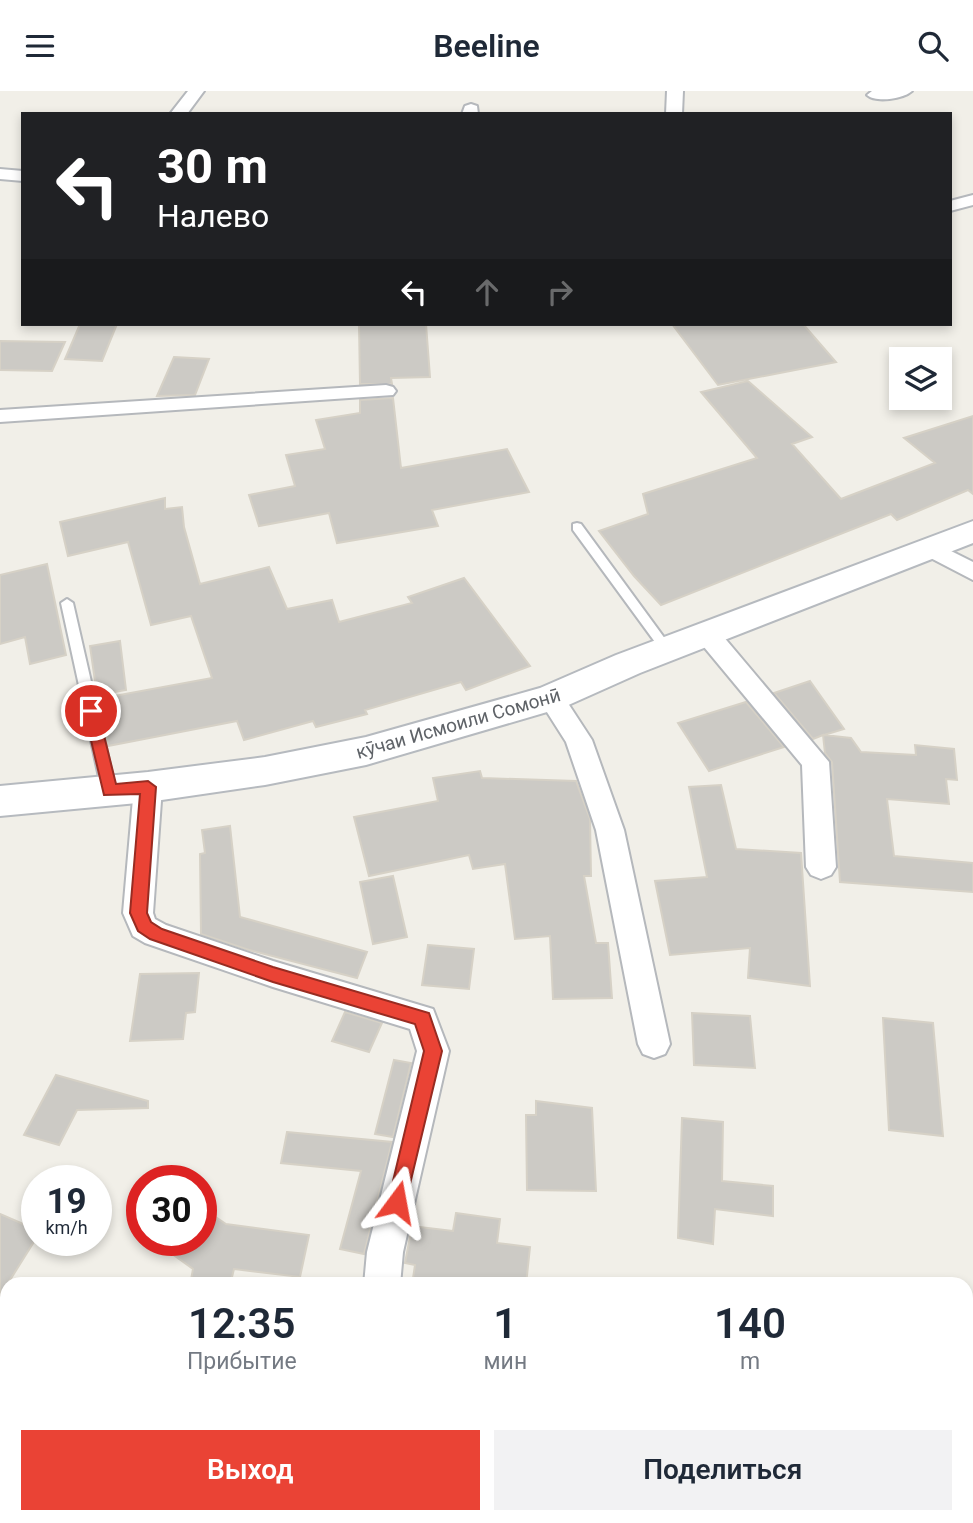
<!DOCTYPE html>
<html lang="ru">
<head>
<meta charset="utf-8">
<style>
  body { margin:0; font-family:Roboto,sans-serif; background:#f2f2f3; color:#1f2937; height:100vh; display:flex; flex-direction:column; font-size:26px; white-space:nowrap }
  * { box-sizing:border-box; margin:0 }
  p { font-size:23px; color:#747a83 }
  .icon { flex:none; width:38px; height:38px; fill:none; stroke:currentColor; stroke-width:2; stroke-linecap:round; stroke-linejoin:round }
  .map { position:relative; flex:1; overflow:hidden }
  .drawer { position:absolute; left:0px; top:1186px; width:973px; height:247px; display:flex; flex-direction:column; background:#fff; border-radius:21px 21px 0 0; box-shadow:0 4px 10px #0003 }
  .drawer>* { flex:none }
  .hud { position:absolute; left:21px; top:21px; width:931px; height:214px; border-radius:0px; box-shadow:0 4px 10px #0003; background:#202124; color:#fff; overflow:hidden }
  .controls { position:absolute; left:889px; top:256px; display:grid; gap:14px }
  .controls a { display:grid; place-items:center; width:63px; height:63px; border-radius:0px; background:#fff; box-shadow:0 4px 10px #0003; font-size:35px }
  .speed { position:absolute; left:21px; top:1074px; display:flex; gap:14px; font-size:35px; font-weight:700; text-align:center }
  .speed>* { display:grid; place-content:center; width:91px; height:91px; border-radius:50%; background:#fff; box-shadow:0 4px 10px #0003; line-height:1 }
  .speed small { font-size:18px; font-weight:400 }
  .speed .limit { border:10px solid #d22; background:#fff; color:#111 }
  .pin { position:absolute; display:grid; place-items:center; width:60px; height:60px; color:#fff; margin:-30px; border:4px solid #fff; border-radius:50%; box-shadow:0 2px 7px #0007 }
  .me { position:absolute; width:77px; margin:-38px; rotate:13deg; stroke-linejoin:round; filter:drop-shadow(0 0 5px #0008) }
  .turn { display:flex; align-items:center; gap:24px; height:147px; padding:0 21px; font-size:32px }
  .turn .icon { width:91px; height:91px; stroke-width:2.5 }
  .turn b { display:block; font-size:49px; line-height:60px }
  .lanes { display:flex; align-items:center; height:66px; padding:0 21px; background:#0003; justify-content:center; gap:35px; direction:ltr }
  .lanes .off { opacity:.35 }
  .eta { display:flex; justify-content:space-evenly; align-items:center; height:119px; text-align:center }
  .eta b { font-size:42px; font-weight:600; line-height:49px }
  .action { display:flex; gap:14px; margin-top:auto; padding:14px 21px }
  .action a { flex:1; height:80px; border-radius:0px; background:#ea4335; color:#fff; font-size:28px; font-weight:600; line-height:80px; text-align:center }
  .action a+a { background:#f2f2f3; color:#1f2937 }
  header { display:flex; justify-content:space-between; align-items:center; height:91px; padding:0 21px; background:#fff; font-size:32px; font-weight:600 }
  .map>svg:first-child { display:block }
  .building { fill:#cccac5; stroke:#d6d1c6; stroke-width:2 }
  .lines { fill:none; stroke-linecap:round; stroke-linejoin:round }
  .service-casing { stroke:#b5b8bc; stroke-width:4 }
  .minor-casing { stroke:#b5b8bc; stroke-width:4 }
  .secondary-casing { stroke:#b6babf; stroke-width:4 }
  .service { fill:#fff; fill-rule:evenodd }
  .minor { fill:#fff; fill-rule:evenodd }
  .secondary { fill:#fff; fill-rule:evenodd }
  .route { fill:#ea4335; stroke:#982c22; stroke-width:2 }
  .labels { text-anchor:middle; stroke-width:7; stroke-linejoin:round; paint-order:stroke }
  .street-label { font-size:19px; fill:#5f6368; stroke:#fff }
</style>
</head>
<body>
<header><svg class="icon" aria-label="menu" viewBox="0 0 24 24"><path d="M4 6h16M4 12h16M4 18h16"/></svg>Beeline<svg class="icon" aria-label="search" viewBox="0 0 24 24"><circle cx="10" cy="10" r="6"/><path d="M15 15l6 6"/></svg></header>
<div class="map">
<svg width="973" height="1432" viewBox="0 0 973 1432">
  <rect width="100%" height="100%" fill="#f1efe8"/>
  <path class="building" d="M80,233H117L102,270L65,268Z
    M359,233H426L430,286L391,287L392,293H360Z
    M672,233H803L836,271L718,294Z
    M0,250L65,251L52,280L0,279Z
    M174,266L209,268L195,304L157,305Z
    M748,290L812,346L792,353L841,408L935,372L904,347L973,325V403L968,399L897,429L891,423L661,514L634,485L599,440L648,423L643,403L757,367L701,301Z
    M393,307L401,377L507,358L529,401L432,419L438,435L337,452L329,422L259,435L249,404L295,395L286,364L325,358L316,329L360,322V309Z
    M165,407V418L182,416L184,436L200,493L269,476L287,518L332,509L339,531L412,512L408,506L464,487L530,575L466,599L461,591L365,619L367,623L316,636L313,630L244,649L237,630L108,655L103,607L212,587L191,525L151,534L128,451L68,465L60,431Z
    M47,473L66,564L30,573L25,546L0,553V484Z
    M120,550L126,599L97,604L90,555Z
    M810,590L844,638L824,644L851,647L861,661L916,664L915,654L954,658L957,689L946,688L949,713L887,708L894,765L973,772V801L840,791L832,671L825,662L823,644L813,648L774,602Z
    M746,611L784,656L709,680L678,632Z
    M480,680L482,687L576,690L590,728L591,785H584L596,852H608L612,907L553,908L550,845L515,848L505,773L473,778L469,764L369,785L354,726L438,710L433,687Z
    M721,694L736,758L801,762L810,895L748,887L750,857L670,864L655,790L707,786L689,696Z
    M230,735L240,826L367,861L357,887L249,859L201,843L200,763L205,762L202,739Z
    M393,785L407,846L373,853L360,791Z
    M428,854L474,858L469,898L422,894Z
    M199,882L195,921L186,922L183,948L130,950L140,883Z
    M345,921L382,932L369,961L332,950Z
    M692,922L750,925L755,977L694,974Z
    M883,927L933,932L943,1045L889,1039Z
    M394,969L411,972L393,1046L375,1043Z
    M56,984L148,1010V1017L77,1019L59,1054L24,1044Z
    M536,1010L592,1017L596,1100L527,1099L526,1024H536Z
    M682,1027L723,1031L722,1090L773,1095V1125L715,1118L713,1153L678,1147Z
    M287,1041L392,1051L364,1163L340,1158L361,1080L281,1072Z
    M201,1116L226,1133L309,1144L300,1186L234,1178L230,1194H190L193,1178L154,1150H201Z
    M456,1122L500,1128L497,1152L530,1156L526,1194H412L415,1174L405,1172L412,1135L453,1140Z
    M0,1123L37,1139V1146L0,1205Z"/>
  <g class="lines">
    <defs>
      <path id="service" d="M577,432L581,433L671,556L673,559L671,562H663L573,439V433Z
        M67,508L73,512L116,700L114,704H104L102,700L61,512Z"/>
      <path id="minor" d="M188,0H204L187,23H170Z
        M667,0H683L682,23H666Z
        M872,0H912C903,8 876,12 867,4Z
        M471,13L477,15L478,23H462L465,15Z
        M0,78L23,80V90L0,88Z
        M973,104V114L950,120V110Z
        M386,294L393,296L396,300L393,304L0,331V319Z
        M929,449L973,471V489L921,462L917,457L921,452Z
        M708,535L717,538L829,671L836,776L831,784L821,788L811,784L806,776L802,674L699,550L695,544L699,538Z
        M551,598L560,600L592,649L624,739L670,953L665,963L654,967L643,963L638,953L596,739L566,651L538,607L542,600Z
        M148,685L158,688L162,696L153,822L155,828L166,834L273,870L433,918L449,960L403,1161L400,1194H364L367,1161L417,960L410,938L273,896L145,852L133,845L123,822L134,696L138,688Z
        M0,1395L7,1397V1426H65L67,1432H0Z
        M333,1426H373V1432H333Z"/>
      <path id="secondary" d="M973,430V452L640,582L564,616L366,674L265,694L148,711L0,725V695L148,681L265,666L366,646L540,597L616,564Z"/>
    </defs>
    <use href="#service" class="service-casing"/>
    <use href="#minor" class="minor-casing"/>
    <use href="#secondary" class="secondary-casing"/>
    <use href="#service" class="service"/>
    <use href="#minor" class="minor"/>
    <use href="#secondary" class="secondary"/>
  </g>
  <path class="route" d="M91,614L98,620L116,693L148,690L156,696L147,822L151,831L162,838L273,876L429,922L442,960L404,1118L397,1121L390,1118L388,1111L424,960L415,933L273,891L150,848L138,840L130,822L140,703L104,704L84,620Z"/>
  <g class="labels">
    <g class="street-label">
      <text transform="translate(458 632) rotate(-16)" y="7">кӯчаи Исмоили Сомонӣ</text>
    </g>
  </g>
</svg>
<div class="controls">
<a><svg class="icon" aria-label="layers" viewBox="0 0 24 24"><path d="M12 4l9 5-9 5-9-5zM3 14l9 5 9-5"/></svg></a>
</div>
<div class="speed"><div>19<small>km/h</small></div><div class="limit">30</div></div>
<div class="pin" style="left:91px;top:620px;background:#d93025"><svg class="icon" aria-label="arrive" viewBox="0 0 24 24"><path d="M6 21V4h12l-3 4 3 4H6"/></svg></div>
<svg class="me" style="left:397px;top:1111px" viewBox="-20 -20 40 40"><path d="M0-17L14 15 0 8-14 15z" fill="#ea4335" stroke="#fff" stroke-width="4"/></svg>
<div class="hud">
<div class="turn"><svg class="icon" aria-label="left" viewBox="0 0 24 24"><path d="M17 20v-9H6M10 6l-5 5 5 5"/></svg><div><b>30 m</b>Налево</div></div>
<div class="lanes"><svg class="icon" aria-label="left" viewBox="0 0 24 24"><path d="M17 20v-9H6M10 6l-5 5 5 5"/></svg><svg class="icon off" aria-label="ahead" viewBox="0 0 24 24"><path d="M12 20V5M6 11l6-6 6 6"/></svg><svg class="icon off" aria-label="right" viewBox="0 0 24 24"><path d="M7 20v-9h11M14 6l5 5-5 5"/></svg></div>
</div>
<section class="drawer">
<div class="eta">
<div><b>12:35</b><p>Прибытие</p></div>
<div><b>1</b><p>мин</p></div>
<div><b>140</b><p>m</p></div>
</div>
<div class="action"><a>Выход</a><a>Поделиться</a></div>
</section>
</div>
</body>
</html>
